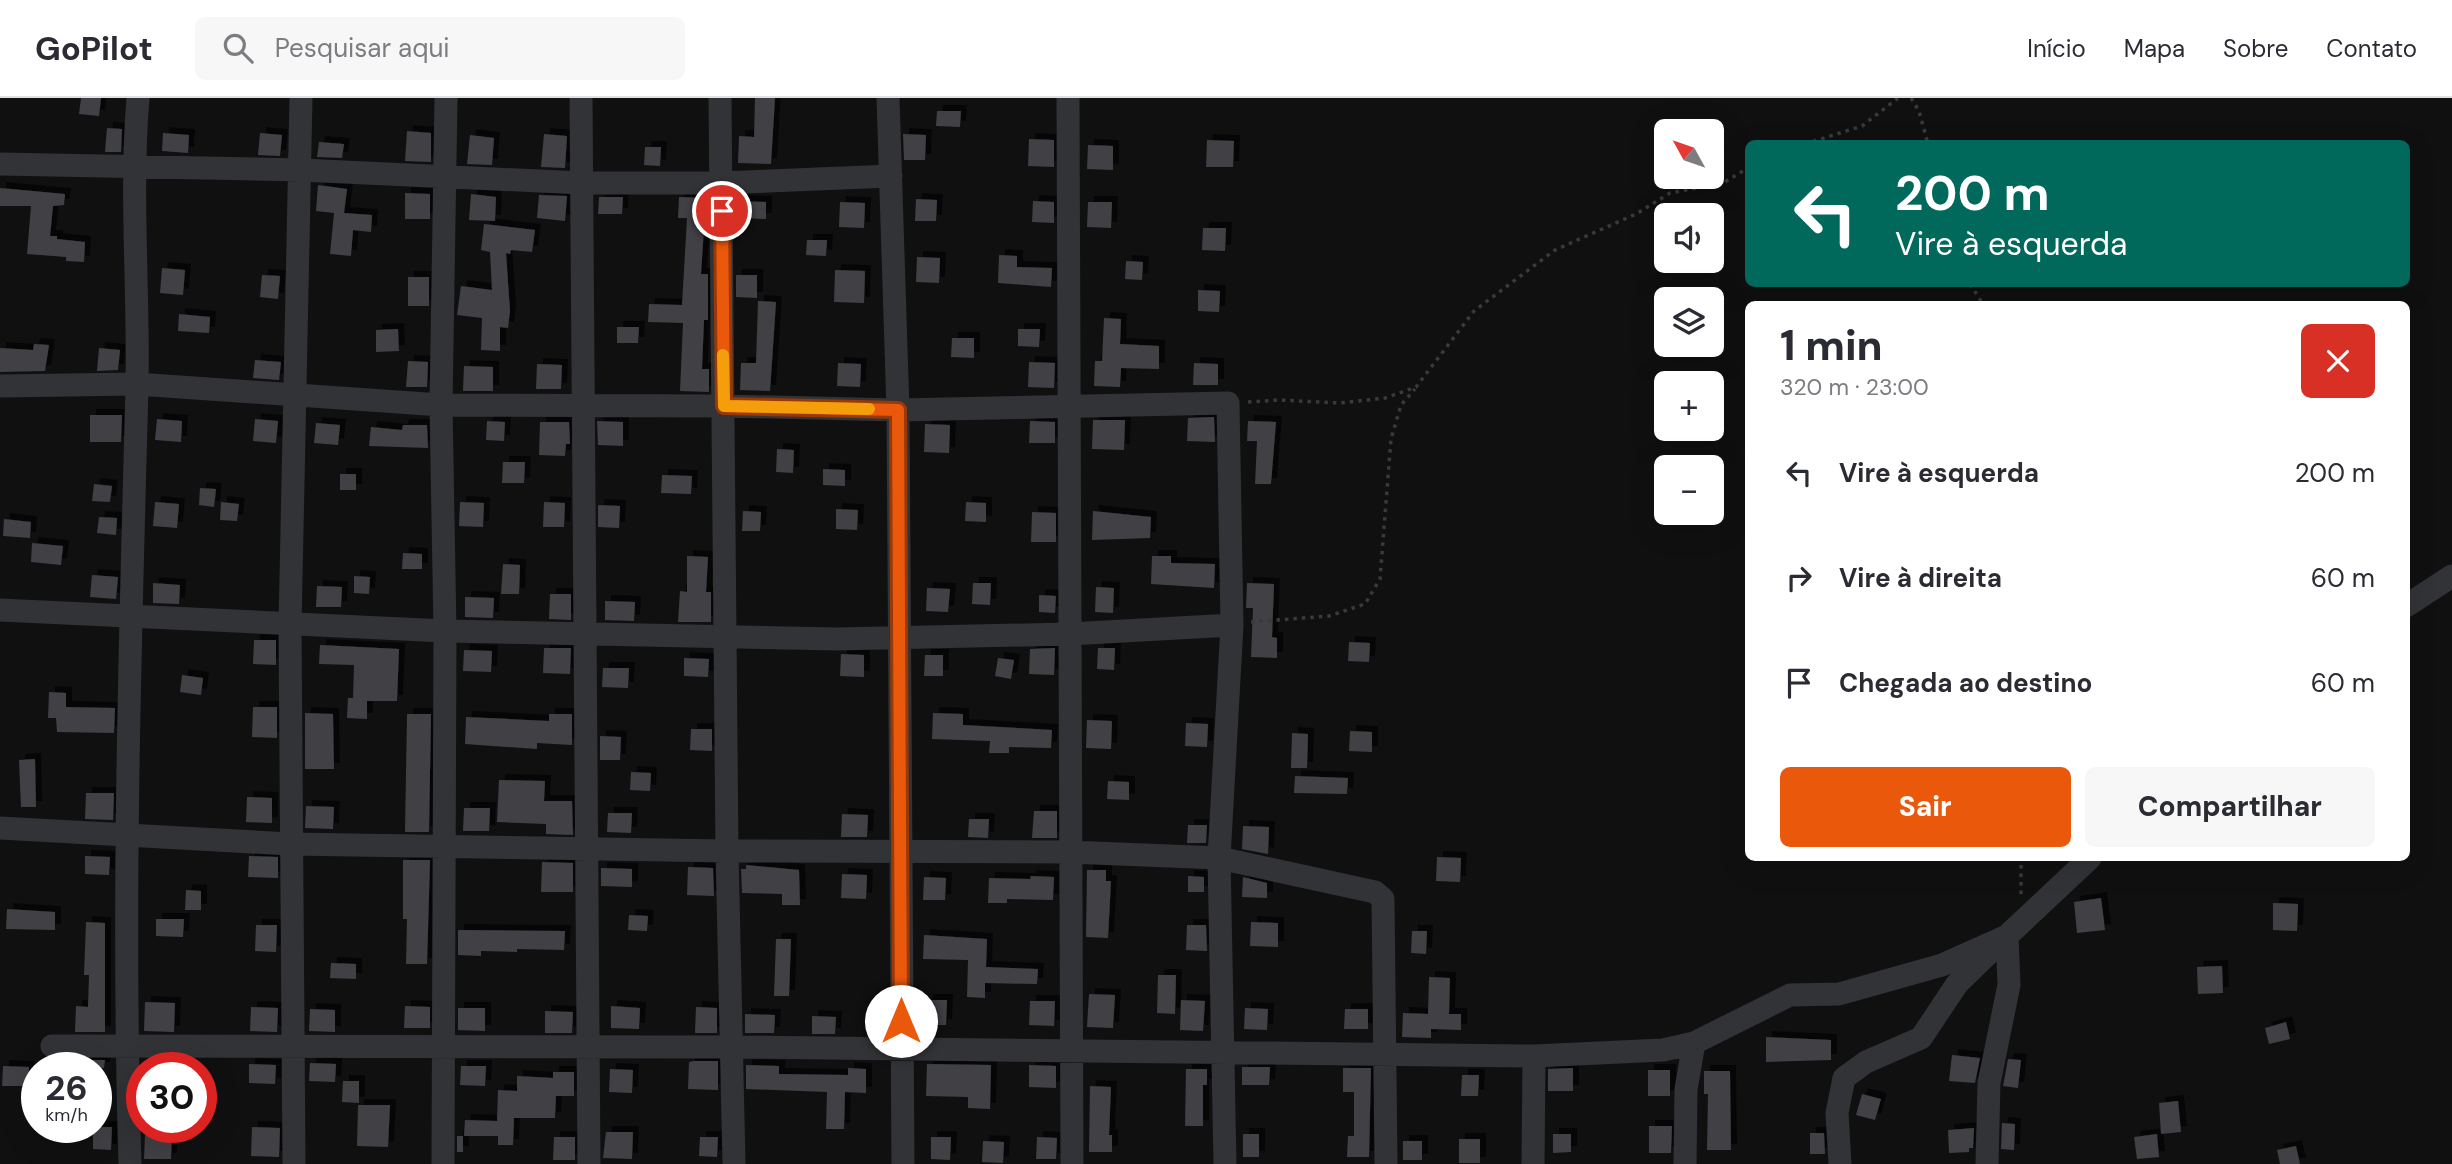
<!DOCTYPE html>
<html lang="pt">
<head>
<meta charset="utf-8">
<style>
  body { margin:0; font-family:"DM Sans",sans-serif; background:#f7f7f7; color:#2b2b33; height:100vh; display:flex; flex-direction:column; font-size:26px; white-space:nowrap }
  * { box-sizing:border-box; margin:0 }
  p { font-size:23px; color:#7c7c81 }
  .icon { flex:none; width:38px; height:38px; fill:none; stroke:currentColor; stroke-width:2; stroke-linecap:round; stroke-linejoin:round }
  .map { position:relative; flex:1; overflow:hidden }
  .side { position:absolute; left:1745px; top:203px; width:665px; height:560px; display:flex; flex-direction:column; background:#fff; border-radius:10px; box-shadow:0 7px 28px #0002 }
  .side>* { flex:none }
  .top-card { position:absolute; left:1745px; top:42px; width:665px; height:147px; border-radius:10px; box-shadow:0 7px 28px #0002; background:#00695c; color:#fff; overflow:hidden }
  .needle { width:46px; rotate:310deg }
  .controls { position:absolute; left:1654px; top:21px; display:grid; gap:14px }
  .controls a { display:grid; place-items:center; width:70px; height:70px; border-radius:10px; background:#fff; box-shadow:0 7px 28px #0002; font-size:35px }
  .speed { position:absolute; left:21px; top:954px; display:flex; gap:14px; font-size:35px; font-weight:700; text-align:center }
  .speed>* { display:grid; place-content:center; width:91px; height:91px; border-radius:50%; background:#fff; box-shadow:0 7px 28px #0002; line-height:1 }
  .speed small { font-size:18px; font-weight:400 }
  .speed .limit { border:10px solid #d22; background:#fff; color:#111 }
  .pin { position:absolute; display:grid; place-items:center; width:60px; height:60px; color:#fff; margin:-30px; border:4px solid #fff; border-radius:50%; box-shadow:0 2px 7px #0007 }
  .me { position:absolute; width:77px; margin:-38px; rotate:0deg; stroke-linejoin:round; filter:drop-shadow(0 0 5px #0008) }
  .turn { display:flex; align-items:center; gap:24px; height:147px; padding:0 35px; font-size:32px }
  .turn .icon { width:91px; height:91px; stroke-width:2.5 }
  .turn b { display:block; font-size:49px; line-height:60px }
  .round { display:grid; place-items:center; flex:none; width:74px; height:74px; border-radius:10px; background:#f7f7f7 }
  .overview { display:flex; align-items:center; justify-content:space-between; height:119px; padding:0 35px }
  h1 { font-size:42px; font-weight:800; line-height:52px }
  .button { display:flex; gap:14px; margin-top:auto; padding:14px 35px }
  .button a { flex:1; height:80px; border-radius:10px; background:#ea580c; color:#fff; font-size:28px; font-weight:800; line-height:80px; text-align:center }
  .button a+a { background:#f7f7f7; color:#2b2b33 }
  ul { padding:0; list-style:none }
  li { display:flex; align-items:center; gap:21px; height:105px; padding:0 35px }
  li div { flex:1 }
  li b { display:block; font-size:26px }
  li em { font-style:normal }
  header { display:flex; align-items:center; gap:42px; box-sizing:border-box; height:98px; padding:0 35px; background:#fff; border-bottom:2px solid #e1e1e2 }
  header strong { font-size:33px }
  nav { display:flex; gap:38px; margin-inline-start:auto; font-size:24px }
  .search { width:490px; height:63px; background:#f7f7f7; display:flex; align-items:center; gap:18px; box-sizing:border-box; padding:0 24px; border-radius:10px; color:#7c7c81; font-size:26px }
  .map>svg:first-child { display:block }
  .building { fill:#3f4144; filter:url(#shadow) }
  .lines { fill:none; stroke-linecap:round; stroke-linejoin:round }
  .path { stroke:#383a3d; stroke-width:3.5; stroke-dasharray:3.5 5; stroke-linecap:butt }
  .minor { stroke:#323336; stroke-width:23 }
  .route-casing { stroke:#983908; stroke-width:18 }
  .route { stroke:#ea580c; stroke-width:12 }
  .slow { stroke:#f59e0b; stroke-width:12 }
</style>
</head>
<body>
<header>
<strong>GoPilot</strong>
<div class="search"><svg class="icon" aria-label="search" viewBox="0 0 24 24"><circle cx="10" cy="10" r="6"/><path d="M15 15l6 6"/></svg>Pesquisar aqui</div>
<nav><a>Início</a><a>Mapa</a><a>Sobre</a><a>Contato</a></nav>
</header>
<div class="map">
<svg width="2452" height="1066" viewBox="0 0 2452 1066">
  <defs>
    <filter id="shadow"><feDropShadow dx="6" dy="-6" stdDeviation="0" flood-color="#0009"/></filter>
  </defs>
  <rect width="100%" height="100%" fill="#101011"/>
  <path class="building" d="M81,0H101L99,18L79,16Z
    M755,0H775L771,66L738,65L739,38L754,39Z
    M937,13H961L960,29L936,28Z
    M107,30L122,31L121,54H105Z
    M407,33L431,35V64L405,63Z
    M163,35L189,37L188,55L162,53Z
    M260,35L282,37L280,58L258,57Z
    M544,36L567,38L565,70L541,69Z
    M903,36L926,37L925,62H904Z
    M470,37L494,40L492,67L467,66Z
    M1029,41L1054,42V69L1028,68Z
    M1207,42L1234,43L1233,69H1206Z
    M319,44L344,46L342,60L317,59Z
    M1088,47L1113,48V72L1087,71Z
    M645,49H661L660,68L644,67Z
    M318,87L347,91L344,115L372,117L371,134L353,132L351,158L330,156L334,115L316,113Z
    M0,90L65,96L64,107L53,108L50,138H57V141L85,144L84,164L66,163V159L27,156L31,108H0Z
    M405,95L430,96V121H405Z
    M471,96L496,99L495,123L469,122Z
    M539,97L567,98L565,123L537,120Z
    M599,99H623L622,116H598Z
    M679,99L706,100L701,176H708V222H704L702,271H709V294L680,293L683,225L648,224L649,206L682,207L687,120H678Z
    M916,101L937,102L936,123H915Z
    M740,103L766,104V121L740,120Z
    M1033,103L1054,104V125L1032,124Z
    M840,104L865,105L864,130L839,129Z
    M1088,104H1112L1111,130L1087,129Z
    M484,126L535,132L532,154L511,152L510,156L506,155L510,213L508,230L500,229V253L481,252L482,220L457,217L461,188L492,192L490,154L481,152Z
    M1203,130H1226L1225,153L1202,152Z
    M807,142H827L826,158L806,157Z
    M999,157L1017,158V169L1052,170L1051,189L998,185Z
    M917,159L940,160L939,185L916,184Z
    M1126,163L1143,164L1142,182L1125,181Z
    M162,170L185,172L183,197L160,195Z
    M835,172L865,173L864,205L834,204Z
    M262,177L280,178L278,201L260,199Z
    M736,177H757V200L736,199Z
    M408,179H429V208H408Z
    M1198,192L1220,193L1219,214L1198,213Z
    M758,203L776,204L770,293L740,292L741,265H756Z
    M179,216L210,219L209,235L178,233Z
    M1104,220L1121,221L1120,246L1159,248V271L1121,270L1120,289L1094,288L1095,263H1102Z
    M617,229H639L638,245H617Z
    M398,231L399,253L376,254V232Z
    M1018,231H1040L1039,249L1018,248Z
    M952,240H974V260L951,259Z
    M34,246L49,247L45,273L0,274V250L33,252Z
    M99,250L120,252L118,272L97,273Z
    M255,262L281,264L279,282L253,280Z
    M408,263L428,264L427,289H406Z
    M1029,264L1055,265L1054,290L1028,289Z
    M838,265L861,266L860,289L837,288Z
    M1194,265L1218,266V287H1193Z
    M537,266L562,267L561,291H536Z
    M464,268L493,269V293H463Z
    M90,317H122L121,344H90Z
    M1214,319L1215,344L1187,343L1188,320Z
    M157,321L182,323L181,344L155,342Z
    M255,321L278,323L276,345L253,343Z
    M1093,322H1125L1124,352L1092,351Z
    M487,323L505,324L504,343L486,342Z
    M597,323L623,324V348L598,347Z
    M1030,323L1055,324V345H1029Z
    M1248,323L1276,324L1271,386H1255L1257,343H1247Z
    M540,324H569L570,346H566L565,358L539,357Z
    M316,325L340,327L338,347L314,345Z
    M925,326L950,327L949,355L924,354Z
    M403,327H427L428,350L369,348L371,329L402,332Z
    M777,351L794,352L793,375L776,374Z
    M503,364H525L524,385H502Z
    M823,371L845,372V388L823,387Z
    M340,376H356V392H340Z
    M662,377L692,378L691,396L661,395Z
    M94,386L112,388L110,404L92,403Z
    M200,390L216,391L214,409L199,407Z
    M155,404L179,406L177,430L153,428Z
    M221,404L239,406L237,423L220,422Z
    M460,404L484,405L483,429L459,428Z
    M544,404L565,405L564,429H543Z
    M966,404L986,405V424L965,423Z
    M598,407L620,408L619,430L598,429Z
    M836,411L858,412L857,432L836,431Z
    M743,413L761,414L760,433H742Z
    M1093,413L1151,419L1150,440L1092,442Z
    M1032,414L1056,415V444H1031Z
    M99,419L117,420L116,437L97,435Z
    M4,421L31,424L30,440L3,438Z
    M32,445L63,448L61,467L31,464Z
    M403,455L422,456V471H402Z
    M687,458L708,459L706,494H711V524H678L680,493L687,494Z
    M1152,458H1171V465L1215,466L1214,490L1151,486Z
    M503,466L520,467L519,496H501Z
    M92,477L118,479L116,501L90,499Z
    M354,478L370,479L369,496L354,495Z
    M153,485L180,487L179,506L153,505Z
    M973,485H991L990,507L972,506Z
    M1247,485L1274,486L1272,539L1277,540V560L1251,559L1253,510H1246Z
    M317,488L342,489L341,509H316Z
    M1096,489L1114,490L1113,515L1095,514Z
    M927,490L950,491L948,514L926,513Z
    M550,496H571V522L549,521Z
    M1039,497L1056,498L1055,515L1039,514Z
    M465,499L494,500L493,520L465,519Z
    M605,503L635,504L634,523L605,522Z
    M254,542H276V567L253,566Z
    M1349,544L1370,545L1369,564L1348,563Z
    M320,547L399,551L397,603H367V621L347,620L348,600H353L354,567L319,566Z
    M544,550H571L570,576L543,575Z
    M1055,550L1054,577L1029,576L1030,551Z
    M1098,550H1115L1114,572L1097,571Z
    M464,552L492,553L491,574L463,573Z
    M841,556L864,557V579L840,578Z
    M925,557H943V578H924Z
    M684,560L709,561L708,579L684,578Z
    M998,560L1014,562L1011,581L995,578Z
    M603,570H629L628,590L602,589Z
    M182,577L203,580L201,597L180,594Z
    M49,594L66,595V609L115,610L114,635L57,634L56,620H48Z
    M253,609H277V640L252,639Z
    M305,615L333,616L334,671H305Z
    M933,615L963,616V627L1052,632L1051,650L1009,649V655H989L990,643L932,641Z
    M407,616H431L429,734H405Z
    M549,616H572V647L537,645V651L465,646L466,619L549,623Z
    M1087,622L1112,623L1111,651L1086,650Z
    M1186,625L1208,626L1207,649L1185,648Z
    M691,631H712V653L690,652Z
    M1350,633L1372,634V654L1349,653Z
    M1292,635L1308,636L1307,670H1291Z
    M600,638L621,639L620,662H600Z
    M35,661L36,709H21L19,662Z
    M631,674L651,675L650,693L630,692Z
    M1295,678L1348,680L1347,696L1294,695Z
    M499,682L545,683L544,703H572L573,737L546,736V726L497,724Z
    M1108,683L1129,684V702L1107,701Z
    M86,695H114L113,722L85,721Z
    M247,699L272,700V725L246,724Z
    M306,708L334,709L333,731L305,730Z
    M464,710H490L489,733H463Z
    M1034,713H1057V740H1032Z
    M608,715H632L631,735L607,734Z
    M842,716L868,717L867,739H841Z
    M969,721H989L988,740L968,739Z
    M1188,727H1207L1206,745H1187Z
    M1243,728L1269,729L1268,756L1242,751Z
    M85,758L110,759L109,777L85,776Z
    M249,758L278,759V780L248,779Z
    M1437,759L1461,760L1460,784L1436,783Z
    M403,762H430L427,866H406L407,821H403Z
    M542,764L573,765V794H541Z
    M746,767L799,772L800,807H782V796L742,795L741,771H746Z
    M688,769L713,770L714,798L687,797Z
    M601,770L632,771V789L601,788Z
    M1087,772H1106V783H1111L1108,840L1086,839Z
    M842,776L867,777L866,801L841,800Z
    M1031,778L1054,779L1053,802L1007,801V805H988L989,780L1030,781Z
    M1188,778L1204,779V794H1188Z
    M924,779L946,780L945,802H923Z
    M1243,779L1267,785V800L1242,799Z
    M186,792L201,793V812H185Z
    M2101,800L2105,832L2077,835L2074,804Z
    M2273,805L2298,806L2297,833L2273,832Z
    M7,811L55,814V832L6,831Z
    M629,817L648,818L647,833L628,832Z
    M156,821H184L183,839L156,838Z
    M86,824L105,825V934H75L76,908L88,909L89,877H84Z
    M1251,824L1278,825V849L1250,848Z
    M256,827H277L276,854L255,853Z
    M1187,827H1206L1207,853L1186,852Z
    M458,832L565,833L564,852L517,851V854L481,853V858L458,857Z
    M1412,833H1427L1426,856L1411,855Z
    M924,837L987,841L986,869L1038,871L1037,886L985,885V900L967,899L968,862L923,861Z
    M776,841H791L789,898H774Z
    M331,865L356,866V881L330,880Z
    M2222,868L2223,895L2198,896L2197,869Z
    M1158,877H1176L1175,916L1157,915Z
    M1429,879L1450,880L1449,916H1461V932L1431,931V940L1402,939L1403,915L1428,916Z
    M1089,896L1115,897L1113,930L1087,929Z
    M927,902H947L946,927H926Z
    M1181,902L1205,903L1203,933L1180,932Z
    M1030,903H1055L1054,928L1029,927Z
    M145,904L175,905L174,934L144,933Z
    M405,908L430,909V930H404Z
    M611,908L640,910L639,931L611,930Z
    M251,909L278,910L277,934L250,933Z
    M696,909L717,910V935H695Z
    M458,910H485V933L458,932Z
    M1245,910L1268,911L1267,932L1244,931Z
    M310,911L335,912V934L309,933Z
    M1345,911H1368V931H1344Z
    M545,913L573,914L572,935H545Z
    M745,916L775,917L774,935H745Z
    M812,918L836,919L835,936H812Z
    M2286,924L2290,941L2269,946L2265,930Z
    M1766,939L1831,942V962L1766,964Z
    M1952,957L1980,960L1975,985L1949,983Z
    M2008,961L2021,962L2018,990L2003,988Z
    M85,962H105L104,970H85Z
    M694,963H718V992L688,991L689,964Z
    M310,965L336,966L335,984L309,983Z
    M249,966L276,967L275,986L249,985Z
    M927,966L991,967L990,1011L968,1010V999L926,998Z
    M746,967L779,968V976L848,977V970L866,971V995L845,994L844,1031H826L827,994L746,991Z
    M1029,967L1056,968V990L1029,989Z
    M3,968L29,969L28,988H2Z
    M461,968H486L485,988L460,987Z
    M1242,969H1270L1269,987H1242Z
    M1343,970H1371L1369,1059H1347L1348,1038H1354V994H1343Z
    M1573,970V993H1548V971Z
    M610,971L633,972L632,995L609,994Z
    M1186,971H1207V987H1203V1028H1185Z
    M1648,972H1670V998H1648Z
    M1704,973H1730L1731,1052H1707L1708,996H1704Z
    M553,974H574V998H556L555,1020H514L513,1047H498V1038H464L465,1022L497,1023L498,992L517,993V978L553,980Z
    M1462,977H1479L1478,998H1461Z
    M343,983H359V1005L342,1004Z
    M1090,988L1111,989L1109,1037H1112V1054H1089Z
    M1862,996L1881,1001L1875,1022L1856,1017Z
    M2178,1003L2181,1034L2161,1036L2159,1005Z
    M358,1007H390L388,1049L357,1048Z
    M2002,1025L2015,1026L2014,1052L2001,1051Z
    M1649,1028H1672L1671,1055H1649Z
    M93,1029H112L111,1052L93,1051Z
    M252,1029L280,1030L279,1059L251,1058Z
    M1974,1030L1973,1050H1969V1054L1949,1055L1948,1032Z
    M606,1034H633L632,1061L603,1060Z
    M1810,1035H1824L1825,1056H1810Z
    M1243,1036H1259V1059H1243Z
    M1553,1036H1571V1054L1553,1055Z
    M2157,1036L2159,1059L2137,1061L2134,1039Z
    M145,1037L172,1038L171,1061H144Z
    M457,1038H463V1054H457Z
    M554,1039H575V1062H553Z
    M700,1039H718L717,1059L699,1058Z
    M931,1039H951L950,1062L931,1061Z
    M1037,1039L1057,1040L1056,1061H1036Z
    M1459,1041H1480V1065H1459Z
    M983,1043L1004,1044L1003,1065L982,1064Z
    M1403,1043H1422V1062H1403Z
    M2296,1048L2300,1066H2280L2277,1052Z"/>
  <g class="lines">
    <path class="path" d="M1911,0L1919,13L1928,46
      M1805,46L1862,28L1898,0
      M1970,186L1983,206
      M1248,304L1279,302L1340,305L1385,300L1416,289L1474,213L1555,152L1636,116L1670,95L1723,85L1748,70
      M1251,524L1329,518L1365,506L1380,481L1391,341L1401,307L1415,291
      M2021,796V760"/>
    <path class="minor" d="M581,0L589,1066
      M720,0L727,753L734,1066
      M888,0L898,312L903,1066
      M1068,0L1072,1066
      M0,66L301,72L582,85H721L891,78
      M0,288L137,286L441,307L724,308L898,312L1228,305L1232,527L1219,760L1225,1066
      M2406,508L2452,478
      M0,512L445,533L837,541L1069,536L1232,527
      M0,730L290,746L727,753L1069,754L1219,760L1375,794L1383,801L1386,1066
      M52,948L732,949L1534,958L1533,1066
      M1534,958L1663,952L1694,945L1790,897L1839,896L1942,867L2007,838L2090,760
      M130,1066C122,807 130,548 137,289C139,193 130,95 138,0
      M294,1066L290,528L301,0
      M443,1066L445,533L441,307L446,0
      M1685,1066L1686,991L1694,945
      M1840,1066L1837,1015L1844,980L1866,964L1921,940L1957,886L1994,850
      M1987,1066L1989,985L2009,887L2007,838"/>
  </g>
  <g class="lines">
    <defs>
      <path id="route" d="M722,113L724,308L898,312L901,923"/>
    </defs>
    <use href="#route" class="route-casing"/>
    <use href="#route" class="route"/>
    <path class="slow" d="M723,257L724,308L869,311"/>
  </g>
</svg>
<div class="controls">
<a><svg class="needle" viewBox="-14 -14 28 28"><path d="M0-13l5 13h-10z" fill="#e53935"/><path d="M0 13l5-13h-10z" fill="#7c7c81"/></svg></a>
<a><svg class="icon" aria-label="sound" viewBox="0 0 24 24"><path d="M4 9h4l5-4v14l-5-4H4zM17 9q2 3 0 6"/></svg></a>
<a><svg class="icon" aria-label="layers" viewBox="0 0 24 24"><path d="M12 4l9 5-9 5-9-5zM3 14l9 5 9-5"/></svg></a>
<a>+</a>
<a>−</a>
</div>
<div class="speed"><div>26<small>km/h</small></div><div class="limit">30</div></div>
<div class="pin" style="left:722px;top:113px;background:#d93025"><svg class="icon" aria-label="arrive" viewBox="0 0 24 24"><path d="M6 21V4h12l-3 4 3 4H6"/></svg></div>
<svg class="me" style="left:901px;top:923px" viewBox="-20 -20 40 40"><circle r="19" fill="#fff"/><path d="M0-13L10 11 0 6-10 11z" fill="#ea580c"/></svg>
<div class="top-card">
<div class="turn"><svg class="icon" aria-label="left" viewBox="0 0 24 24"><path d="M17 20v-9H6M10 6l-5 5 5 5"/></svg><div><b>200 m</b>Vire à esquerda</div></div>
</div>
<section class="side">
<div class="overview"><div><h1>1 min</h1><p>320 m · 23:00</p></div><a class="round" style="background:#d93025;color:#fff"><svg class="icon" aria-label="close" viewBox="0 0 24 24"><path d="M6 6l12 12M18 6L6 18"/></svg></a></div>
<ul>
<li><svg class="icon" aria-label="left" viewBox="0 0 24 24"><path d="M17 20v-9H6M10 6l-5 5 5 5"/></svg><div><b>Vire à esquerda</b></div><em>200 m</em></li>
<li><svg class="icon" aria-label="right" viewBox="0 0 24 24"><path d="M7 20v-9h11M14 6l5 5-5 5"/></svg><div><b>Vire à direita</b></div><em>60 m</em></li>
<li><svg class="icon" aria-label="arrive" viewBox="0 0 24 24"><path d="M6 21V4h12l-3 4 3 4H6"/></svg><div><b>Chegada ao destino</b></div><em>60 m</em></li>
</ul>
<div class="button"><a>Sair</a><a>Compartilhar</a></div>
</section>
</div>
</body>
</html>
